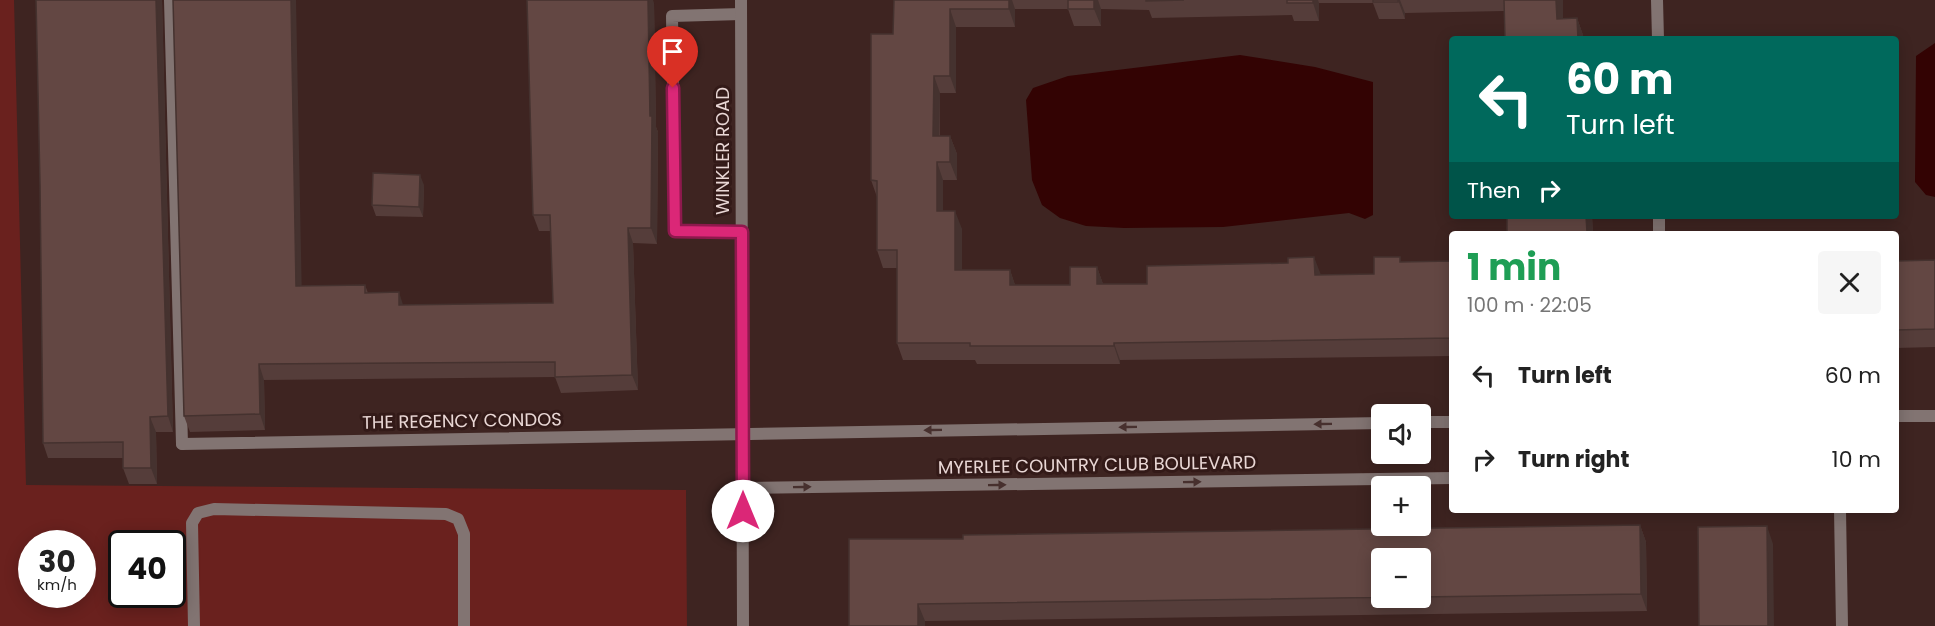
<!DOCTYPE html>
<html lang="en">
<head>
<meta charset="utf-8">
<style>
  body { margin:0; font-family:Poppins,sans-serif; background:#f6f6f6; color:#222; height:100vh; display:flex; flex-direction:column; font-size:22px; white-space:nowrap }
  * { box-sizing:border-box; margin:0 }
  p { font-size:20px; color:#767676 }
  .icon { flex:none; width:33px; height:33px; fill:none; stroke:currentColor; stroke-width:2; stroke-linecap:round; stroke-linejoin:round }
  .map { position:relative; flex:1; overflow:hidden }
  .drawer { position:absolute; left:1449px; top:231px; width:450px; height:282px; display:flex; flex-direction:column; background:#fff; border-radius:6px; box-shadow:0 3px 15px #0003 }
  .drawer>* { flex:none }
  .hud { position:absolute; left:1449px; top:36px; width:450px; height:183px; border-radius:6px; box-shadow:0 3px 15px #0003; background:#00695c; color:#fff; overflow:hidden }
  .buttons { position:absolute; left:1371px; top:404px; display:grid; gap:12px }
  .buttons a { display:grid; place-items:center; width:60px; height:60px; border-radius:6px; background:#fff; box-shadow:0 3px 15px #0003; font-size:30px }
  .speed { position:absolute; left:18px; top:530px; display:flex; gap:12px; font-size:30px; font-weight:700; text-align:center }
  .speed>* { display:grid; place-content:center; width:78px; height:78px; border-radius:50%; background:#fff; box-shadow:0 3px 15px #0003; line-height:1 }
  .speed small { font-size:15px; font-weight:400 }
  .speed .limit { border:3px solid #111; border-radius:9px; background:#fff; color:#111 }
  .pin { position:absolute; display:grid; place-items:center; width:51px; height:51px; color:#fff; margin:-62px -26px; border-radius:50% 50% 50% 0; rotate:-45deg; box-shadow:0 0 6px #0007 }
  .pin .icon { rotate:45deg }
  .me { position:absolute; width:66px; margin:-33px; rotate:0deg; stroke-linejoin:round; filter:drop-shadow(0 0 4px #0008) }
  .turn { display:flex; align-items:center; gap:21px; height:126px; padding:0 18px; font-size:27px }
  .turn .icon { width:78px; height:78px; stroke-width:2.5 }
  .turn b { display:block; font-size:42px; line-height:51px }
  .then { display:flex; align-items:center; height:57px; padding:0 18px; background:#0003; gap:12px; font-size:22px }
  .round { display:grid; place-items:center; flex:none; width:63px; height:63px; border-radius:6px; background:#f6f6f6 }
  .overview { display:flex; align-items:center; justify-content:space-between; height:102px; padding:0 18px }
  h1 { font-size:36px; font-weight:700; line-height:45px; color:#1e9e55 }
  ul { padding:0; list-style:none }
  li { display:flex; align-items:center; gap:18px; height:84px; padding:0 18px }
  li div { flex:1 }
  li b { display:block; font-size:22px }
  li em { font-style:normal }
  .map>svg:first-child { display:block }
  .grass { fill:#6a211e; fill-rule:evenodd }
  .water { fill:#330303 }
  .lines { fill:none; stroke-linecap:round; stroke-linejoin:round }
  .service { stroke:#827472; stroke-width:12 }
  .minor { stroke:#827472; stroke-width:12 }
  .tertiary { stroke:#827472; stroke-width:12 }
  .wall { fill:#553d3a }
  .shaded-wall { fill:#45322f }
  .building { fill:#634743; stroke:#45322f; stroke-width:1.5 }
  .oneway { fill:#47302e }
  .route-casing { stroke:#8e194d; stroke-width:15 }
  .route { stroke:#db2777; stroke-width:10 }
  .labels { text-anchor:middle; stroke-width:6; stroke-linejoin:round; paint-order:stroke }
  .street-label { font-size:18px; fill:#e9d7d5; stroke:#331a18 }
</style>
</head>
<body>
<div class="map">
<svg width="1935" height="626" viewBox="0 0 1935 626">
  <rect width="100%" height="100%" fill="#3e2421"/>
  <path class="grass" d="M0,0H14L26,485L686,490L687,626H0ZM32,543H82V594H32ZM122,543H172V594H122Z"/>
  <path class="water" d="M1935,43V197L1926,195L1915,182L1916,56Z
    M1240,55L1315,67L1373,82V215L1365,219L1349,213L1223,227L1124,228L1086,226L1060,218L1042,205L1032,180L1026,100L1033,88L1068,76Z"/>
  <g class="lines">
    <path class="service" d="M170,0L182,444
      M741,14L672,16L675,231L742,232
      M194,626L192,523L198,513L214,509L446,514L458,519L464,534V626"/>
    <path class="minor" d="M1657,0L1658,39
      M1659,216V234
      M1896,416H1935
      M1420,422H1452
      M182,444L1382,423
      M743,488L1452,478
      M1840,510L1842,626"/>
    <path class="tertiary" d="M741,0L743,626"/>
  </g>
  <path class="wall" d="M162,0L173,432H156L157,484H129L123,468V458H48L43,443Z
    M894,0H1563V18H1577L1583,35L1504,11L1405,13V19H1379L1373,3H1319V21H1294L1292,15L1152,18L1149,10L1101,9V26H1074L1068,9H1015V27H956V93H940V136H950L957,154V180H943V211L962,229V270H1010L1015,285H1070L1097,267L1103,284H1147L1320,275L1374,274L1402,262L1452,261V356L1120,360V364H977L975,360H903L897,343V268H883L877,250V197L871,180L893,34Z
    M654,3L656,127L658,132L657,244L633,243L638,390L561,393L555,377L264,380L265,430L190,432L184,416L302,286L365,285L368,293L403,305L553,303L551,231H539L533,215Z
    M424,185L423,217L376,216L372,205Z
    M1507,216H1592L1593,234H1507Z
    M1935,260V347L1896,348V261Z
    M1640,525L1646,542L1647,611L925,621V626H849L963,539Z"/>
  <path class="shaded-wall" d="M156,0H162L173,432L168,416Z
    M291,0H296L302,302L296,286Z
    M648,0H653L654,3L656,127L658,132L657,244L651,228Z
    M1009,0H1012L1015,9V27L1009,9Z
    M1094,0H1098L1101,9V26L1094,9Z
    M1313,0H1318L1319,3V21L1313,3Z
    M1398,0H1400L1405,13V19Z
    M1556,0H1563V36L1557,19Z
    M950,9L956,27V93L950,76Z
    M1577,18L1583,35L1584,39H1578Z
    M934,76L940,93L939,154L933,136Z
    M950,136L957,154V180L950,162Z
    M937,162L943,180V229L937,211Z
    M420,175L424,185L423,217L419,207Z
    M955,211L962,229V288L955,270Z
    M1586,216H1592L1593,234H1588L1587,232Z
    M628,228L633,243L638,390L632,375Z
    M1314,257L1321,275H1315Z
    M1097,267L1103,284H1097Z
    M1010,270L1016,288L1010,285Z
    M399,292L404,308L399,305Z
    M1114,343L1120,360V364L1114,346Z
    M259,364L264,380L265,430L260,414Z
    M150,417L156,432L157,484L151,468Z
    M1640,525L1646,542L1647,611L1641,594Z
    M1767,526L1773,544L1774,626H1768Z
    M918,604L925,621V626H918Z"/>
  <path class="building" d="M36,0H156L168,416L150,417L151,468H123V442L43,443L40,184Z
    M173,0H291L296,286L365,285V293L399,292V305L553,303L550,215H533L527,0H648L650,116H652L651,228H628L632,375L555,377V362L259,364L260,414L184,416Z
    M894,0H1009V9H950V76H934L933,136H950V162H937V211H955V270H1010V285H1070V267H1097V284H1147V266L1288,263V258L1314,257L1315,275L1374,274V257H1400V262L1452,261V338L1114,343V346H970V343H897V250H877V181L871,180V34H893Z
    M1068,0H1094V9H1068Z
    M1146,0H1184L1146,1Z
    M1287,0H1313V3H1287Z
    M1373,0H1398V2H1373Z
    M1504,0H1556L1557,19L1577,18L1578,39H1505Z
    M373,173L420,175L419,207L372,205Z
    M1507,216H1586L1587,232L1558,234H1507Z
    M1935,260V329L1896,330V261Z
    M1640,525L1641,594L1420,597V558H1382V597H1402L918,604V626H849V539H963V535Z
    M1767,526L1768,626H1699L1698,527Z"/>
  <defs><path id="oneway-solid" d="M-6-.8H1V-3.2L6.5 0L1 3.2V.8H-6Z" transform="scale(1.5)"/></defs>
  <g class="oneway">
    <use href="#oneway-solid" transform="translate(1323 424) rotate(179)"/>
    <use href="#oneway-solid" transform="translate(1128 427) rotate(179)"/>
    <use href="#oneway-solid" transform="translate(933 430) rotate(179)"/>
    <use href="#oneway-solid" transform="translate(1192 482) rotate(-1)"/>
    <use href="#oneway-solid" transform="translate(997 485) rotate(-1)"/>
    <use href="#oneway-solid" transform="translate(802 487) rotate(-1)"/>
  </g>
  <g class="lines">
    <defs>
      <path id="route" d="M673,88L675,231L742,232L743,511"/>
    </defs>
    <use href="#route" class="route-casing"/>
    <use href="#route" class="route"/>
  </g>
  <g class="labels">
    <g class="street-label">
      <text transform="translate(723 151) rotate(-90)" y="6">WINKLER ROAD</text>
      <text transform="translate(462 421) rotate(-1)" y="6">THE REGENCY CONDOS</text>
      <text transform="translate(1097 465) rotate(-1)" y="6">MYERLEE COUNTRY CLUB BOULEVARD</text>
    </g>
  </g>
</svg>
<div class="buttons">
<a><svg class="icon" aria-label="sound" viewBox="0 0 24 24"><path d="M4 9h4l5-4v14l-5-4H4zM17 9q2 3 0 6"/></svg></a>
<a>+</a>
<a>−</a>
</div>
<div class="speed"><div>30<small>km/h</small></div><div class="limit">40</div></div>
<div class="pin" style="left:673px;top:88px;background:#d93025"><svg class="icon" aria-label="arrive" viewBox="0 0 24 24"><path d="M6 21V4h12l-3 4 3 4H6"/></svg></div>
<svg class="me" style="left:743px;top:511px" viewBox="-20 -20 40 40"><circle r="19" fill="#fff"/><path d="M0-13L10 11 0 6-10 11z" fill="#db2777"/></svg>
<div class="hud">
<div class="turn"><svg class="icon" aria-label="left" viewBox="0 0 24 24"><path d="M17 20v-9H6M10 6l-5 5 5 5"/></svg><div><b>60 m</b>Turn left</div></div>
<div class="then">Then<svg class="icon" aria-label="right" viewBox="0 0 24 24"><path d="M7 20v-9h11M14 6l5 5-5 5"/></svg></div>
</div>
<section class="drawer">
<div class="overview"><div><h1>1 min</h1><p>100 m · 22:05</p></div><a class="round"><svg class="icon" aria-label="close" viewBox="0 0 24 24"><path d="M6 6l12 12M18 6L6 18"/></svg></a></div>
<ul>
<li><svg class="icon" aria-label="left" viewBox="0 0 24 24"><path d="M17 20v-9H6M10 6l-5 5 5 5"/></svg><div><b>Turn left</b></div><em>60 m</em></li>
<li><svg class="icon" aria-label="right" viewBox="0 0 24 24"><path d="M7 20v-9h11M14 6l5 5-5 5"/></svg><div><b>Turn right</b></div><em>10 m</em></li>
</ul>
</section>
</div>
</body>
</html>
